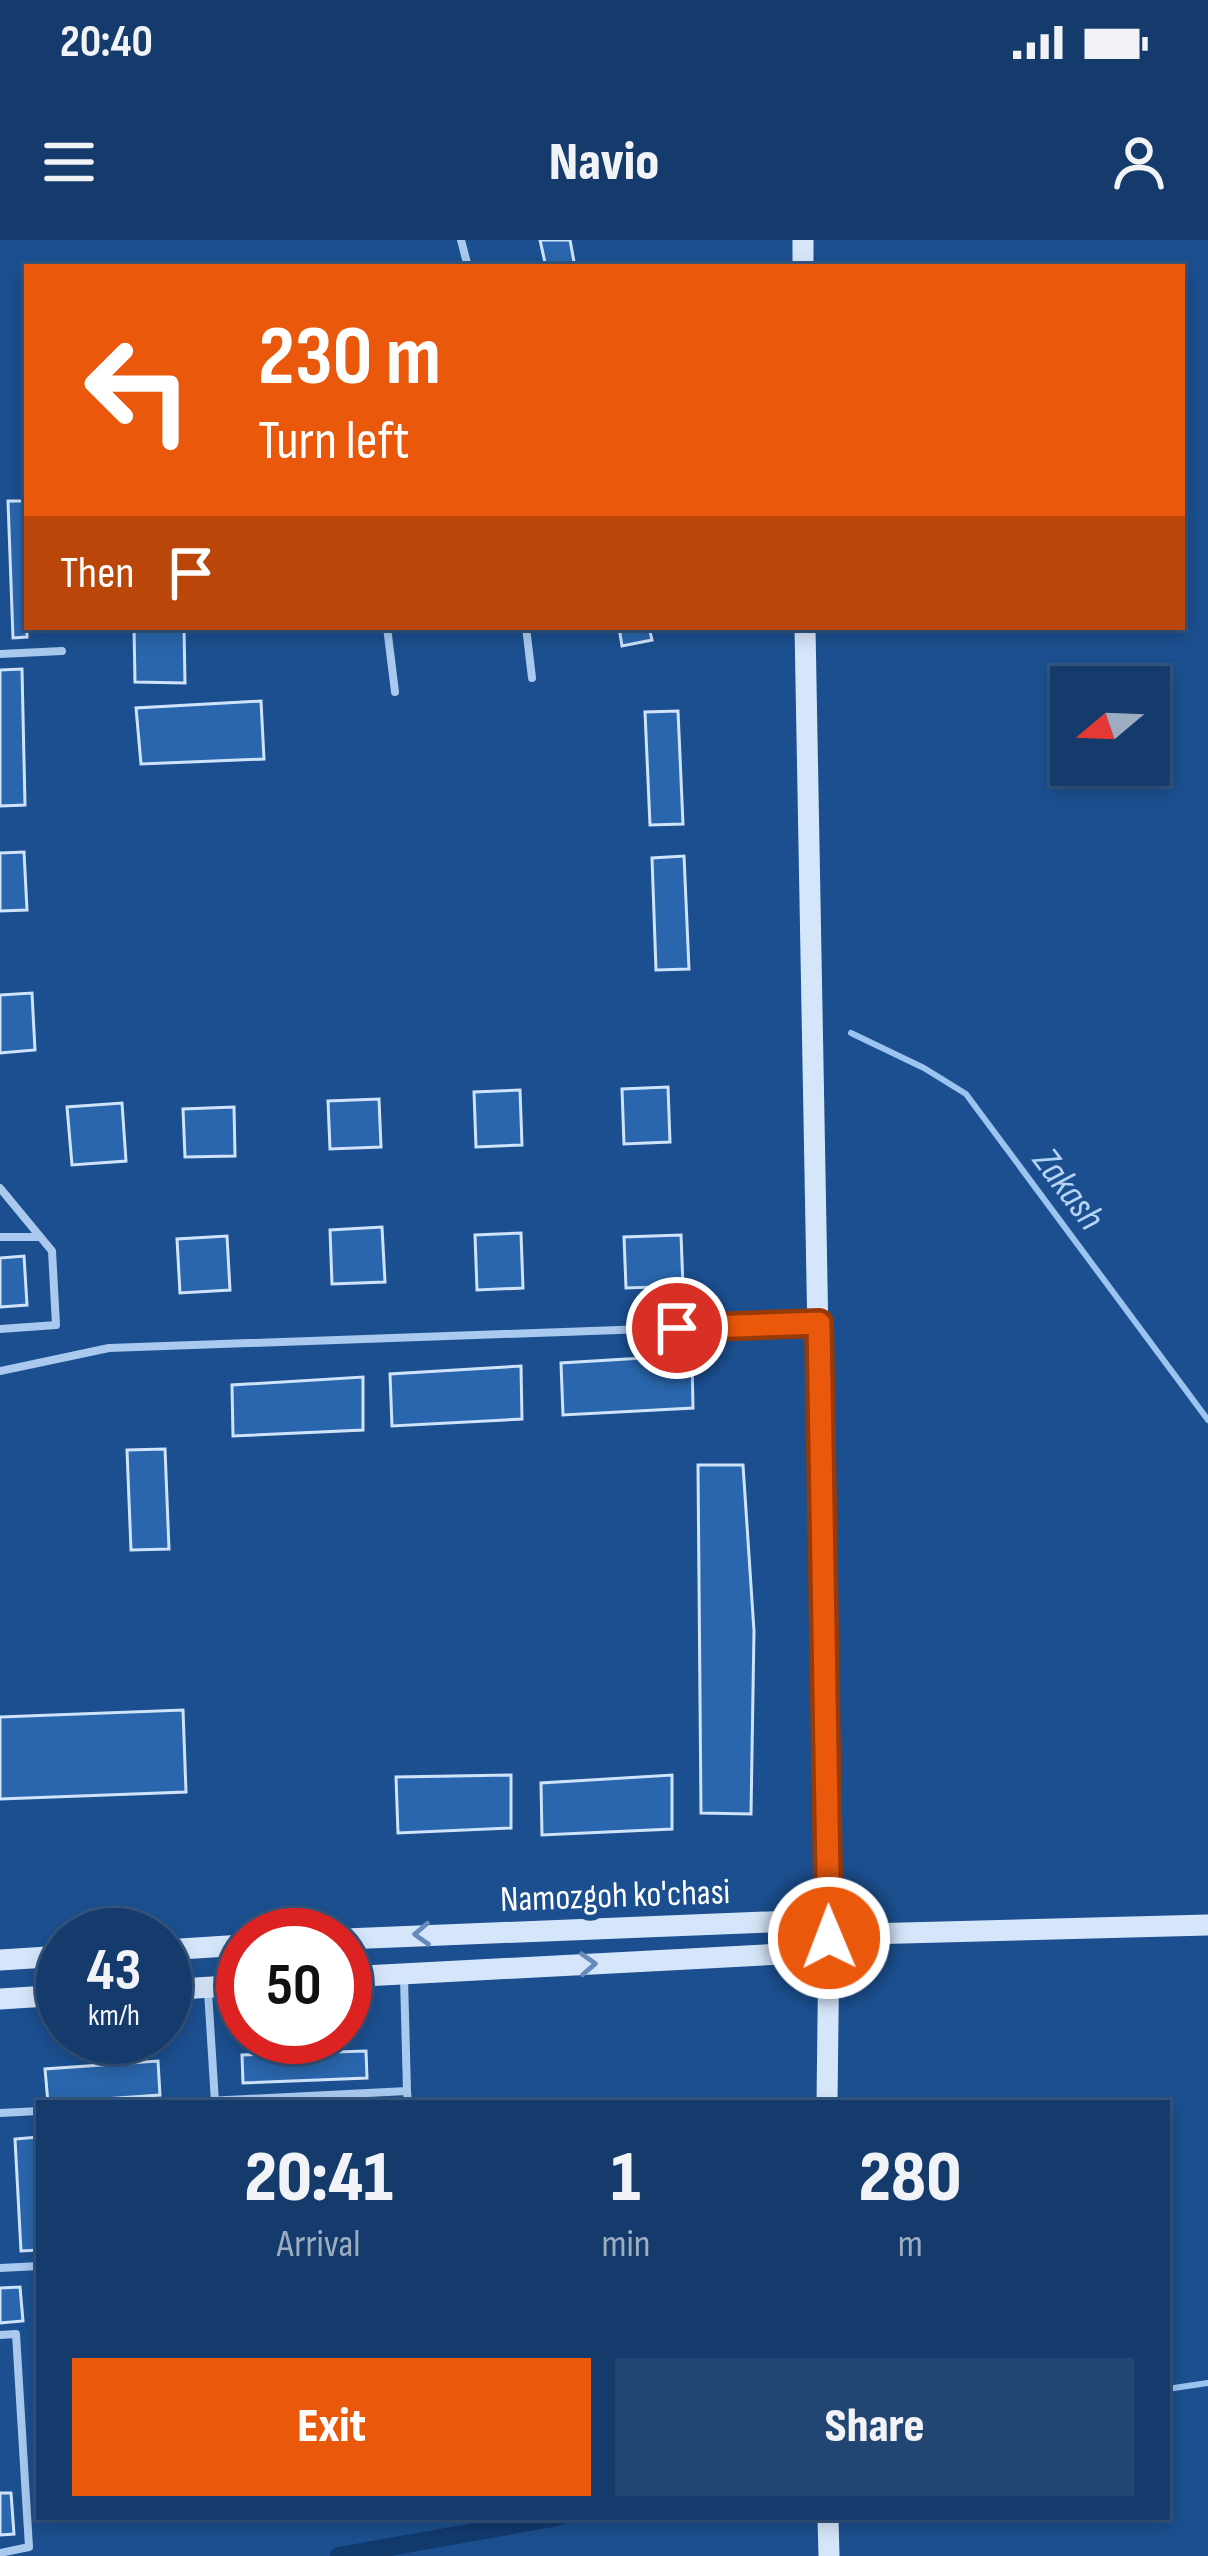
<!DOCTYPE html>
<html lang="en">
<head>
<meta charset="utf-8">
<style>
  body { margin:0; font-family:"Sofia Sans Condensed",sans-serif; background:#214673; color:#f1f3f6; height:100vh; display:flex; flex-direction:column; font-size:45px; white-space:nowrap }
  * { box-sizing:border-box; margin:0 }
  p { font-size:39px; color:#9dadc1 }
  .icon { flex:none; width:66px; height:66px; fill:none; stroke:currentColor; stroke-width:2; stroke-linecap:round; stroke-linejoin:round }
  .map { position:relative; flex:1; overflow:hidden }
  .drawer { position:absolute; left:36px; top:1860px; width:1134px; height:420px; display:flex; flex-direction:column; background:#143b6b; border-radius:0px; box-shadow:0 6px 18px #0003,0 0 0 3px #33557e }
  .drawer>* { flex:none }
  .top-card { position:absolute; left:24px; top:24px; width:1161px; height:366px; border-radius:0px; box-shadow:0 6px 18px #0003,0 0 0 3px #33557e; background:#ea580c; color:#fff; overflow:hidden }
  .needle { width:78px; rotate:251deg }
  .buttons { position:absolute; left:1050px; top:426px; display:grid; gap:24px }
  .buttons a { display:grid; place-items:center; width:120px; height:120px; border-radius:0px; background:#143b6b; box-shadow:0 6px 18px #0003,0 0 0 3px #33557e; font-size:60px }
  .speed { position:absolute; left:36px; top:1668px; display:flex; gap:24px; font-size:60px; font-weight:700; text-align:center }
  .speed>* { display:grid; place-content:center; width:156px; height:156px; border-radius:50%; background:#143b6b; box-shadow:0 6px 18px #0003,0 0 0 3px #33557e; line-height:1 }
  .speed small { font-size:30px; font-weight:400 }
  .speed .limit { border:18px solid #d22; background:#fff; color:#111 }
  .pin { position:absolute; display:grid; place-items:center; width:102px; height:102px; color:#fff; margin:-51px; border:6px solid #fff; border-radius:50%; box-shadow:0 3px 12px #0007 }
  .me { position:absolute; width:132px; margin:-66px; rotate:359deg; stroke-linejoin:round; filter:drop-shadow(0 0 9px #0008) }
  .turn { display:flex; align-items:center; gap:42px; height:252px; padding:0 36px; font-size:54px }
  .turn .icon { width:156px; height:156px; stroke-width:2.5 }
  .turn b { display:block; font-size:84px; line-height:102px }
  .then { display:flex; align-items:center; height:114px; padding:0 36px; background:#0003; gap:24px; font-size:45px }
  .eta { display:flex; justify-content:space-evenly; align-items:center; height:204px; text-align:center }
  .eta b { font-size:72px; font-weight:800; line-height:84px }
  .action { display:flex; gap:24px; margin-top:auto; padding:24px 36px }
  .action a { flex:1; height:138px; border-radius:0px; background:#ea580c; color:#fff; font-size:48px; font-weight:800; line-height:138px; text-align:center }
  .action a+a { background:#214673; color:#f1f3f6 }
  .status { display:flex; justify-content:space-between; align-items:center; height:84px; padding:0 60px; background:#143b6b; direction:ltr }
  .status svg { height:33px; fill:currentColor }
  header { display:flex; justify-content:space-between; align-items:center; height:156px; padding:0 36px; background:#143b6b; font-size:54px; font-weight:800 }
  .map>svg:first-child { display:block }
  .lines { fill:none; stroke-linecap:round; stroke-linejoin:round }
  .stream { stroke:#9cc4f0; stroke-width:6 }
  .canal { stroke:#123a6d; stroke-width:18 }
  .building { fill:#2a66ad; stroke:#cfe3fa; stroke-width:3 }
  .service { stroke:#a9c9ee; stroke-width:8 }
  .secondary { stroke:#d6e6fa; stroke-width:21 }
  .oneway { stroke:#668bba }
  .route-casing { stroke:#983908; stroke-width:30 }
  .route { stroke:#ea580c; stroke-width:21 }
  .labels { text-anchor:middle; stroke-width:12; stroke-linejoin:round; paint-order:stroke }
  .street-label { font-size:36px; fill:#fff; stroke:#1b4f8f }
  .water-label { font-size:39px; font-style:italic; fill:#b5d3f5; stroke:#1b4f8f }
</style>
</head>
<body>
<div class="status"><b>20:40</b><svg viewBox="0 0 49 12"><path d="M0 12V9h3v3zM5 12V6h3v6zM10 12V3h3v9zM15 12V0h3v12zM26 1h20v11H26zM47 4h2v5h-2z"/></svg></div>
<header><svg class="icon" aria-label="menu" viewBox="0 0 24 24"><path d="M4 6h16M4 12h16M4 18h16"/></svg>Navio<svg class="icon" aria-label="person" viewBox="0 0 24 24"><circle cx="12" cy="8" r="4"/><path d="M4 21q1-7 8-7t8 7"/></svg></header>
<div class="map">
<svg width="1208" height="2316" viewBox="0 0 1208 2316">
  <rect width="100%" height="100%" fill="#1b4f8f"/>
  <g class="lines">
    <path class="stream" d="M851,793L924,828L966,854L1208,1180
      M1167,2149L1208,2143"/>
    <path class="canal" d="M339,2316L558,2277"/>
  </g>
  <path class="building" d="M540,0H570L575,27H546Z
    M8,261H27V397L13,398Z
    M134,387H184L185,443L135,442Z
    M619,387H649L652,400L622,406Z
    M22,429L25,565L0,566V430Z
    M261,461L264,519L141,524L136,468Z
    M678,471L683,584L650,585L645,472Z
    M24,612L27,670L0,671V613Z
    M684,616L689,729L656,730L652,618Z
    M32,753L35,810L0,813V755Z
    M668,847L670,902L624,904L622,849Z
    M520,850L522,905L476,907L474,852Z
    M379,859L381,907L330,909L328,861Z
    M122,863L126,921L72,925L67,867Z
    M234,867L235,916L185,917L183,869Z
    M382,987L385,1042L332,1044L330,990Z
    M521,993L523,1048L477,1050L475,995Z
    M681,995L683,1046L626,1048L624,997Z
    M227,996L230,1050L180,1053L177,999Z
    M24,1016L27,1065L0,1067V1018Z
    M692,1115L693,1168L563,1175L561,1123Z
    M521,1126L522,1179L392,1186L390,1134Z
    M363,1137V1190L233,1196L232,1145Z
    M165,1209L169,1309L131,1310L127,1210Z
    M698,1225H743L754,1391L751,1574L701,1573Z
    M183,1470L186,1552L0,1559V1477Z
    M511,1535V1588L398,1593L396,1537Z
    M672,1535V1589L542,1595L541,1543Z
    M366,1811L367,1838L243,1843L242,1815Z
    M158,1821L160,1855L48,1863L45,1829Z
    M39,1897V2010L21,2011L15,1899Z
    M20,2047L23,2081L0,2083V2048Z
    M0,2253H11L14,2294L0,2295Z"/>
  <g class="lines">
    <path class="service" d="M461,0L468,27
      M387,387L395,452
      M526,387L532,438
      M0,414L62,411
      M0,948L52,1011L56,1085L0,1089
      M0,997H38
      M0,1131L109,1108L817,1083
      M208,1751L215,1862
      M407,1851L408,1863
      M169,1863L407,1851L404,1737
      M0,1873L39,1871
      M0,2028L39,2026
      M0,2095L16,2094L29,2307L0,2313"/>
    <path class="secondary" d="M803,27V0
      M805,387L829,1698L827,1863
      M345,1699L792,1681L829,1698
      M165,1710L243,1705
      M0,1720L63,1716
      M345,1737L781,1714L829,1698L866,1694L1208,1685
      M165,1750L243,1745
      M0,1759L63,1755
      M828,2277L829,2316"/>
  </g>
  <defs><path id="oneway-chevron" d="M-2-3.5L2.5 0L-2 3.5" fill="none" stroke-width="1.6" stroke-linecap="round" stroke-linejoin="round" transform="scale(3)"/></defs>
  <g class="oneway">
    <use href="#oneway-chevron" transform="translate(422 1694) rotate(177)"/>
    <use href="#oneway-chevron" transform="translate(588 1724) rotate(-3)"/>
  </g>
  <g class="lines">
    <defs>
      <path id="route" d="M677,1088L819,1083L829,1698"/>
    </defs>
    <use href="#route" class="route-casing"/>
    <use href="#route" class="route"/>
  </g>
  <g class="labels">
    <g class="street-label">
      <text transform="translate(615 1654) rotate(-2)" y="13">Namozgoh ko'chasi</text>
    </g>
    <g class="water-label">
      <text transform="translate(1070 948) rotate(53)" y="14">Zakash</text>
    </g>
  </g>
</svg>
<div class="buttons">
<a><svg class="needle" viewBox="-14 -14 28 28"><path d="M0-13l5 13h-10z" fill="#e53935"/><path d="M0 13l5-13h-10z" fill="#9dadc1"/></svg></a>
</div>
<div class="speed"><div>43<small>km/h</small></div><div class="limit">50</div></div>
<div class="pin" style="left:677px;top:1088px;background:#d93025"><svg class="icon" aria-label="arrive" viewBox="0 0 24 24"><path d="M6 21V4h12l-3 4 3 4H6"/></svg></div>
<svg class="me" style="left:829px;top:1698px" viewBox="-20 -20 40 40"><circle r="17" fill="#ea580c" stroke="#fff" stroke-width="3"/><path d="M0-11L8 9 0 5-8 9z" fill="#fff"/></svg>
<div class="top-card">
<div class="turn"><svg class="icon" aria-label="left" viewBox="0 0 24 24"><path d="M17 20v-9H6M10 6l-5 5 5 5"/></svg><div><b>230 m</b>Turn left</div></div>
<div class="then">Then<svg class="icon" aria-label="arrive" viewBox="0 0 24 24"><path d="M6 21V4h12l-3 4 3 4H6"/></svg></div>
</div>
<section class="drawer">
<div class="eta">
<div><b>20:41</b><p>Arrival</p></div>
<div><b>1</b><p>min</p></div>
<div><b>280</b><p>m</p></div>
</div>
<div class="action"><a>Exit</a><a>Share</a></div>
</section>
</div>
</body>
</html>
